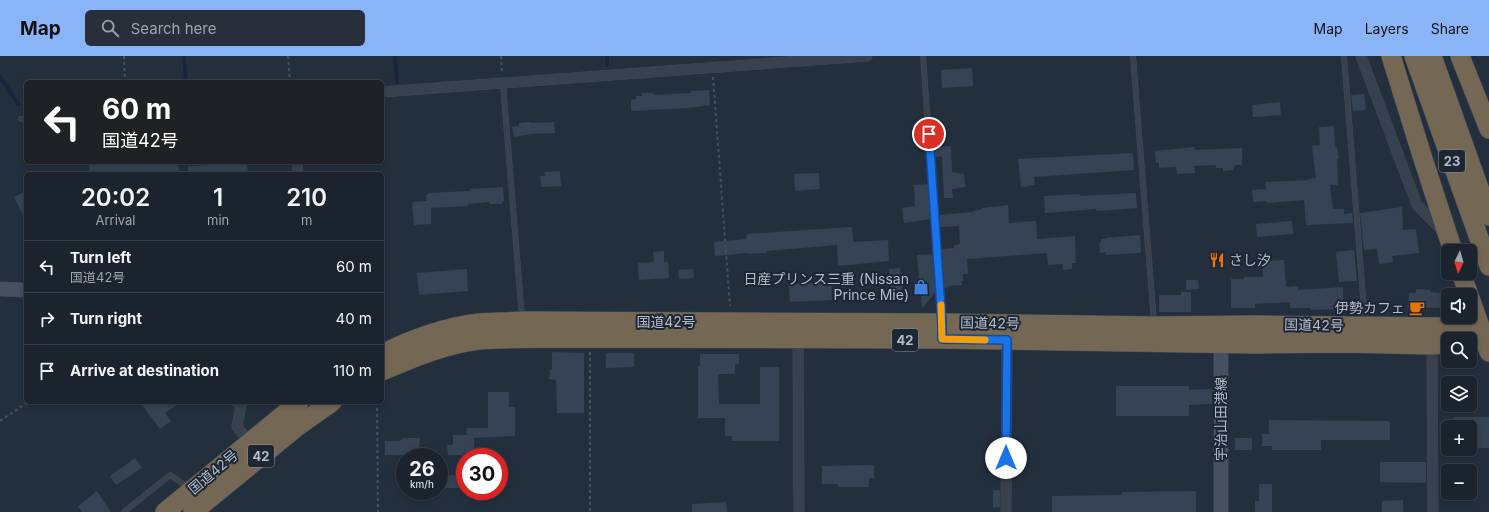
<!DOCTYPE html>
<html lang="en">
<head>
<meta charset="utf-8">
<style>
  body { margin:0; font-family:Inter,"Noto Sans JP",sans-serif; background:#282f3a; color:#f1f3f6; height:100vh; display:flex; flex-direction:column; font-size:15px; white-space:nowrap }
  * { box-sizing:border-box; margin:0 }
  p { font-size:13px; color:#a0a4aa }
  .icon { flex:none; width:22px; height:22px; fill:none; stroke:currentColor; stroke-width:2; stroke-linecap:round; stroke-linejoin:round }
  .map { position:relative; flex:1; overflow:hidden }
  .details { position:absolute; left:24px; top:116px; width:360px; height:232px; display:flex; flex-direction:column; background:#1b232e; border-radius:6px; box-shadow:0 2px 6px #0003,0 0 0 1px #39404a }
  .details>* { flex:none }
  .guide { position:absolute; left:24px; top:24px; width:360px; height:84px; border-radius:6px; box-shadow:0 2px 6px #0003,0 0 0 1px #39404a; background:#202124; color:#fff; overflow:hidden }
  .needle { width:26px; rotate:185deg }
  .buttons { position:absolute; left:1441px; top:188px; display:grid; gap:8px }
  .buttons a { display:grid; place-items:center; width:36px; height:36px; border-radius:6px; background:#1b232e; box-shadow:0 2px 6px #0003,0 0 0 1px #39404a; font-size:20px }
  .speed { position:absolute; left:396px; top:392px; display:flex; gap:8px; font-size:20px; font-weight:700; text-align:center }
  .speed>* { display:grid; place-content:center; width:52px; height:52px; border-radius:50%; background:#1b232e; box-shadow:0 2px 6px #0003,0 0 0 1px #39404a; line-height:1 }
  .speed small { font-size:10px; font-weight:400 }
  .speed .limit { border:6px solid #d22; background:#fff; color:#111 }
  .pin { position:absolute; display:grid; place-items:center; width:34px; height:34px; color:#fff; margin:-17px; border:2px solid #fff; border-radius:50%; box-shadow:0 1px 4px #0007 }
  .me { position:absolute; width:44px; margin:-22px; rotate:0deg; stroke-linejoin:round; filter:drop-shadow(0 0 3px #0008) }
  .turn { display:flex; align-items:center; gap:14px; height:84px; padding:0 12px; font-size:18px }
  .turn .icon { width:52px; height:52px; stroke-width:2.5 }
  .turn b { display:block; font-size:28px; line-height:34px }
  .eta { display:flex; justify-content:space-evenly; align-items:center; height:68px; text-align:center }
  .eta b { font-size:24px; font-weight:600; line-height:28px }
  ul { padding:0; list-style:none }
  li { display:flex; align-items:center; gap:12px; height:52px; padding:0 12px; border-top:1px solid #39404a }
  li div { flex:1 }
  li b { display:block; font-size:15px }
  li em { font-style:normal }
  header { display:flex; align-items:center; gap:24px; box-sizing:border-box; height:56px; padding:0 20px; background:#8ab4f8; color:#111 }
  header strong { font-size:19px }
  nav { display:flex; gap:22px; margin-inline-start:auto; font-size:14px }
  .search { width:280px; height:36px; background:#282f3a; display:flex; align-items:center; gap:10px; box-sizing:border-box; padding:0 14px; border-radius:6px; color:#a0a4aa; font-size:15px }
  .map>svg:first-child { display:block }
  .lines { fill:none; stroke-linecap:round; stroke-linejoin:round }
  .stream { stroke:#17263c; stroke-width:3.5 }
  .building { fill:#364354 }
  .lane-casing { stroke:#414a57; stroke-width:6 }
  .street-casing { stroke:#414a57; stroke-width:11 }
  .secondary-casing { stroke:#414a57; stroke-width:15 }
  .highway-casing { stroke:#434c59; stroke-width:20 }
  .path { stroke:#3f5557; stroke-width:2; stroke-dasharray:3 3; stroke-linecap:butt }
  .lane { stroke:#38414e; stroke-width:5 }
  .street { stroke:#38414e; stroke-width:10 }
  .secondary { stroke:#465061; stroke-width:14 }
  .highway { stroke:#746855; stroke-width:19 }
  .route-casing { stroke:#114b97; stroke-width:10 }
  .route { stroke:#1a73e8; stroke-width:7 }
  .slow { stroke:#f59e0b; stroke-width:7 }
  .labels { text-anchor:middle; stroke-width:4; stroke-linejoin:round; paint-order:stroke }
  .shield { fill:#1d2633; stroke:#878f9c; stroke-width:1 }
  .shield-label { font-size:13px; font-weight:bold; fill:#b4bcc9 }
  .poi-label { font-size:14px; fill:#b4bcc9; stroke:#1d2633; text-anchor:end }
  .street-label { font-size:14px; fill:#b4bcc9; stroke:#1d2633 }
</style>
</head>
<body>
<header>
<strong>Map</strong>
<div class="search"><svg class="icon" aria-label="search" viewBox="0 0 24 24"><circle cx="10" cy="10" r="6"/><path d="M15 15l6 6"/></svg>Search here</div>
<nav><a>Map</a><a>Layers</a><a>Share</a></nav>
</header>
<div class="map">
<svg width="1489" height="456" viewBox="0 0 1489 456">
  <rect width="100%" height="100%" fill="#242f3e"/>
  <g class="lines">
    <path class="stream" d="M184,0L186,26
      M395,0L397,26
      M607,0V9
      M0,20L18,48"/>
  </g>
  <path class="building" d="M972,12L973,30L942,32L941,14Z
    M709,34L710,49L689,52L631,55V44L636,43V40H642V37H653V39L691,37V35Z
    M1364,38L1366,54L1353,55L1351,39Z
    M1280,46L1281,59L1253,61L1252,49Z
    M530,66V67L554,66L555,77L532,78L514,81L512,71L519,70V67Z
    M1334,70L1335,91H1337L1339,103H1337L1338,129H1330L1333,153H1344V158L1352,157L1353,167L1306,169L1304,144L1267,147V145L1253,146L1252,134L1266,133L1265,126L1309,124L1308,123L1316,122L1312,90L1320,89L1319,71Z
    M951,90L952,116L964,118L965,131L952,133L953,142H944L942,100L935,101V91Z
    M1194,91L1195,94L1242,92V109H1235L1233,114L1223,115V112H1216V109L1194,110L1195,117L1177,118L1176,111L1159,112V107H1156L1155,95Z
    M1133,97L1134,114L1034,121L1035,129L1021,131L1018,103Z
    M89,106H178L179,118H90Z
    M225,106H247L248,118H188V110L211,109V107Z
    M560,115L561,130L541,131L540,120H545L544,116Z
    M819,117L820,133L795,135L794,118Z
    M928,128L931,163L904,167L902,152L915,150L914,129Z
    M503,131L504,146H502V148H489V146L468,148V150L431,152V168L414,169L412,146L427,145L426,139H428V137L470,135V133Z
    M26,135V165L14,141Z
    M1136,137L1137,152L1096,155V153L1045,157L1044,140L1080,138V140Z
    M1008,149L1009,167L1036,165L1037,183L1075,180L1076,207H1072V213L1063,214V208L1048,209L1047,197L967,203L968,218H963V225H961L962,229L949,230V231L944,232L941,193L954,192V189L960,188L959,170L940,171L939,159L973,156V155L982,153V152Z
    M1402,151L1403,174L1416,173L1419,197L1392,200L1393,206L1379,208L1377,193L1364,194L1360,157Z
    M1292,165L1293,178L1257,181L1256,168Z
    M852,171L853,186L888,184L889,205L838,210L837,189L766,195V197L748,198V197L715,200L714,186L746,183L747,178Z
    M1140,179L1141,197L1106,199V196L1100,197L1099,187H1101V183H1105V182Z
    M1354,194L1357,225L1339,226L1336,196Z
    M664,195V206H668L669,222L639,224L638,207L654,206L653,196Z
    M933,198L936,235L922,253L917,199Z
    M1284,204L1286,231L1298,230V234L1343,231V253L1311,254V252H1290V246L1255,248V252H1231V223H1244V221H1263L1262,205Z
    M900,212L902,234L891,235L889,213Z
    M467,213L468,235L419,239L417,217Z
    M693,213L694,222L679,223L678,214Z
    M1186,224H1198L1199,233L1186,234Z
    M831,226L832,244L790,246L789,229H791V228Z
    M1416,233L1431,234V236L1443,237L1440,245V252L1408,251L1409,237H1416Z
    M1181,236H1191V256H1159V239H1181Z
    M552,296L584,297V357H557L556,324L549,323L550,313L552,314Z
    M606,297H634V311L606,312Z
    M700,298H739V308H735V318H718L719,348H760V311H779V385H732V380H725V362H698V310H700Z
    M1116,330H1189V334L1212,333V348L1189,349V360H1116Z
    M488,336H509V351H515V380L474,382V397H463V399H448L447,389H453V379H467L466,372H488Z
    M140,346H181L165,357L171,365L160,373Z
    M1453,361H1489V392H1470V371H1453Z
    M1269,364L1388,365L1390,366V384H1321V394H1272V390H1262V378H1269Z
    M403,382H420L419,399H385V385H400V384L403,383Z
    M1235,382H1252V394H1235Z
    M135,402L142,412L116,429L110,420Z
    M1380,406H1426V427L1380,426Z
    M874,409V422H869V431H838V428H822V410Z
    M439,419H465V432H439Z
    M1259,428H1272V456H1255V445H1259Z
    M993,434H1000V451L993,452Z
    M97,435L111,456H82L78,450Z
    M1196,435V456H1052V440L1122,439V436Z
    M1403,444V456H1382V445Z
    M726,446L727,456H692V448Z"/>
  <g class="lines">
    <defs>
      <path id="lane" d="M923,0L942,264
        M1133,0L1154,267
        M1344,0L1365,266
        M503,28L522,262
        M21,63H26
        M124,456L170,419L188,431"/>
      <path id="street" d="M1361,0L1417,149L1443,175
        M382,36L867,0
        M297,106L298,118
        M798,284L799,456
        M1432,289L1433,456
        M237,346L241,349L237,371L249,386
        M1006,456L1007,284"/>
      <path id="secondary" d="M0,233L26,234
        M1221,456V278"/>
      <path id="highway" d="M1391,0L1424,106L1453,195
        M1414,0L1489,210
        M1432,0L1489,160
        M1460,0L1489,73
        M1461,217L1469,239
        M1470,242L1489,296
        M382,298C412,283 446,271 479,267C494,266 508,266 523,265L942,267L1154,270L1255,269L1445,271L1483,280H1489
        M382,315C413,302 445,288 479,284C499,282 520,283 541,282L942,283L1255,288L1343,287L1432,289L1448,288
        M165,456L299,346
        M193,456L298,370L332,346"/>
    </defs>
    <use href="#lane" class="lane-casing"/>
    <use href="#street" class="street-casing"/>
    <use href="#secondary" class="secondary-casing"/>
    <use href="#highway" class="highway-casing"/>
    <path class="path" d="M124,0L125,26
      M288,0L290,26
      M501,0L502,16
      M713,21L730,250
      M590,296V456
      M377,346L378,456
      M0,365L28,346"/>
    <use href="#lane" class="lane"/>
    <use href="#street" class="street"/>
    <use href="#secondary" class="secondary"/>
    <use href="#highway" class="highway"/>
  </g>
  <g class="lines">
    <defs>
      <path id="route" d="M929,78L942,267V283L1007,284L1006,402"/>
    </defs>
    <use href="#route" class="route-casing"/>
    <use href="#route" class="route"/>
    <path class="slow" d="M941,249L942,283L985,284"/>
  </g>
  <defs>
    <symbol id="restaurant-bare" viewBox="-9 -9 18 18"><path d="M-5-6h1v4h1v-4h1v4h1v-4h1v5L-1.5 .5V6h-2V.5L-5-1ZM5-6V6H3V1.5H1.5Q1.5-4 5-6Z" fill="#e8710a" stroke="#1d2633" stroke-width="2.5" paint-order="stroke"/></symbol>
    <symbol id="shop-bare" viewBox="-9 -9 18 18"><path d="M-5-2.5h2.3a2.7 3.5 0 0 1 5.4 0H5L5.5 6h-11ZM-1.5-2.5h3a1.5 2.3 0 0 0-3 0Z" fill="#3f7fe0" stroke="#1d2633" stroke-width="2.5" paint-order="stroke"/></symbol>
    <symbol id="cafe-bare" viewBox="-9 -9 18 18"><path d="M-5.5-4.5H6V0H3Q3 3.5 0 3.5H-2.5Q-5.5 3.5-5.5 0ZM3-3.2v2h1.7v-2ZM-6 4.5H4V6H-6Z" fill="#e8710a" stroke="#1d2633" stroke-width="2.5" paint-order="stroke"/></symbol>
  </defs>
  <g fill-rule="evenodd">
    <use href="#restaurant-bare" x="1206" y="193" width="22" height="22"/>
    <use href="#shop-bare" x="910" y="220" width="22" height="22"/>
    <use href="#cafe-bare" x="1406" y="241" width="22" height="22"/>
  </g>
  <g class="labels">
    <g class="shield">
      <rect x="1439" y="94" width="26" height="22" rx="3"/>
      <rect x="892" y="273" width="26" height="22" rx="3"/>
      <rect x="248" y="389" width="26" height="22" rx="3"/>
    </g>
    <g class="shield-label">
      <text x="1452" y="110">23</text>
      <text x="905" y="289">42</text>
      <text x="261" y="405">42</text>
    </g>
    <g class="poi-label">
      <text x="1229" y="209" text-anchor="start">さし汐</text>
      <text x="909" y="228">日産プリンス三重 (Nissan<tspan x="909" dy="16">Prince Mie)</tspan></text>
      <text x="1405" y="257">伊勢カフェ</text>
    </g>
    <g class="street-label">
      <text x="666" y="271">国道42号</text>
      <text transform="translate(990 267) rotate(1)" y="5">国道42号</text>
      <text transform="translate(1314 269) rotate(1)" y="5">国道42号</text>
      <text transform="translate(1221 363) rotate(-90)" y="5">宇治山田港線</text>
      <text transform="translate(213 416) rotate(-40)" y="5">国道42号</text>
    </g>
  </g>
</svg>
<div class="buttons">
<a><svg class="needle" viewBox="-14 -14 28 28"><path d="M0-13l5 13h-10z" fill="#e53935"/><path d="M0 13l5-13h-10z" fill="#a0a4aa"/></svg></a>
<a><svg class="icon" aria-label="sound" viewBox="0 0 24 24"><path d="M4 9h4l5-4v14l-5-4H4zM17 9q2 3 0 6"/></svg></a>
<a><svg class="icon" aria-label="search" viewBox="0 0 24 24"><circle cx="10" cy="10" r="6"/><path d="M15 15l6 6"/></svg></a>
<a><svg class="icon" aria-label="layers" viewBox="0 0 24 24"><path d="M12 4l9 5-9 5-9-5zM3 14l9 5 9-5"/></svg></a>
<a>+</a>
<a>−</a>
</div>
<div class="speed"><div>26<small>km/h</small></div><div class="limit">30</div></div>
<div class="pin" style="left:929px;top:78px;background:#d93025"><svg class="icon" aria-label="arrive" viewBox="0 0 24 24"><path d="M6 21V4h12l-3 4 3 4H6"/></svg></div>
<svg class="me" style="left:1006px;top:402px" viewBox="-20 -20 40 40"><circle r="19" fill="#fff"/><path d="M0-13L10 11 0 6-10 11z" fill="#1a73e8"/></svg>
<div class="guide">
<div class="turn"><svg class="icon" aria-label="left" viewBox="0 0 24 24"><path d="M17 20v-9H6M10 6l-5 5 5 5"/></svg><div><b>60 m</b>国道42号</div></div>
</div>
<section class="details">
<div class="eta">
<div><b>20:02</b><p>Arrival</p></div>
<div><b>1</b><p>min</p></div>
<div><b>210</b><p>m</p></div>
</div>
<ul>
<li><svg class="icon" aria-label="left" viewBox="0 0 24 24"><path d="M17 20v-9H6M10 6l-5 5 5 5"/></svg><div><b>Turn left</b><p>国道42号</p></div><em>60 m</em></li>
<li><svg class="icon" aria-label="right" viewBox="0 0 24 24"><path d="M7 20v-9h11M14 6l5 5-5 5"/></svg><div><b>Turn right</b></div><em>40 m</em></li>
<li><svg class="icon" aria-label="arrive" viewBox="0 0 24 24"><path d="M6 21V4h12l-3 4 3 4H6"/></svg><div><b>Arrive at destination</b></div><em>110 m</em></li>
</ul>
</section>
</div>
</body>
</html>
